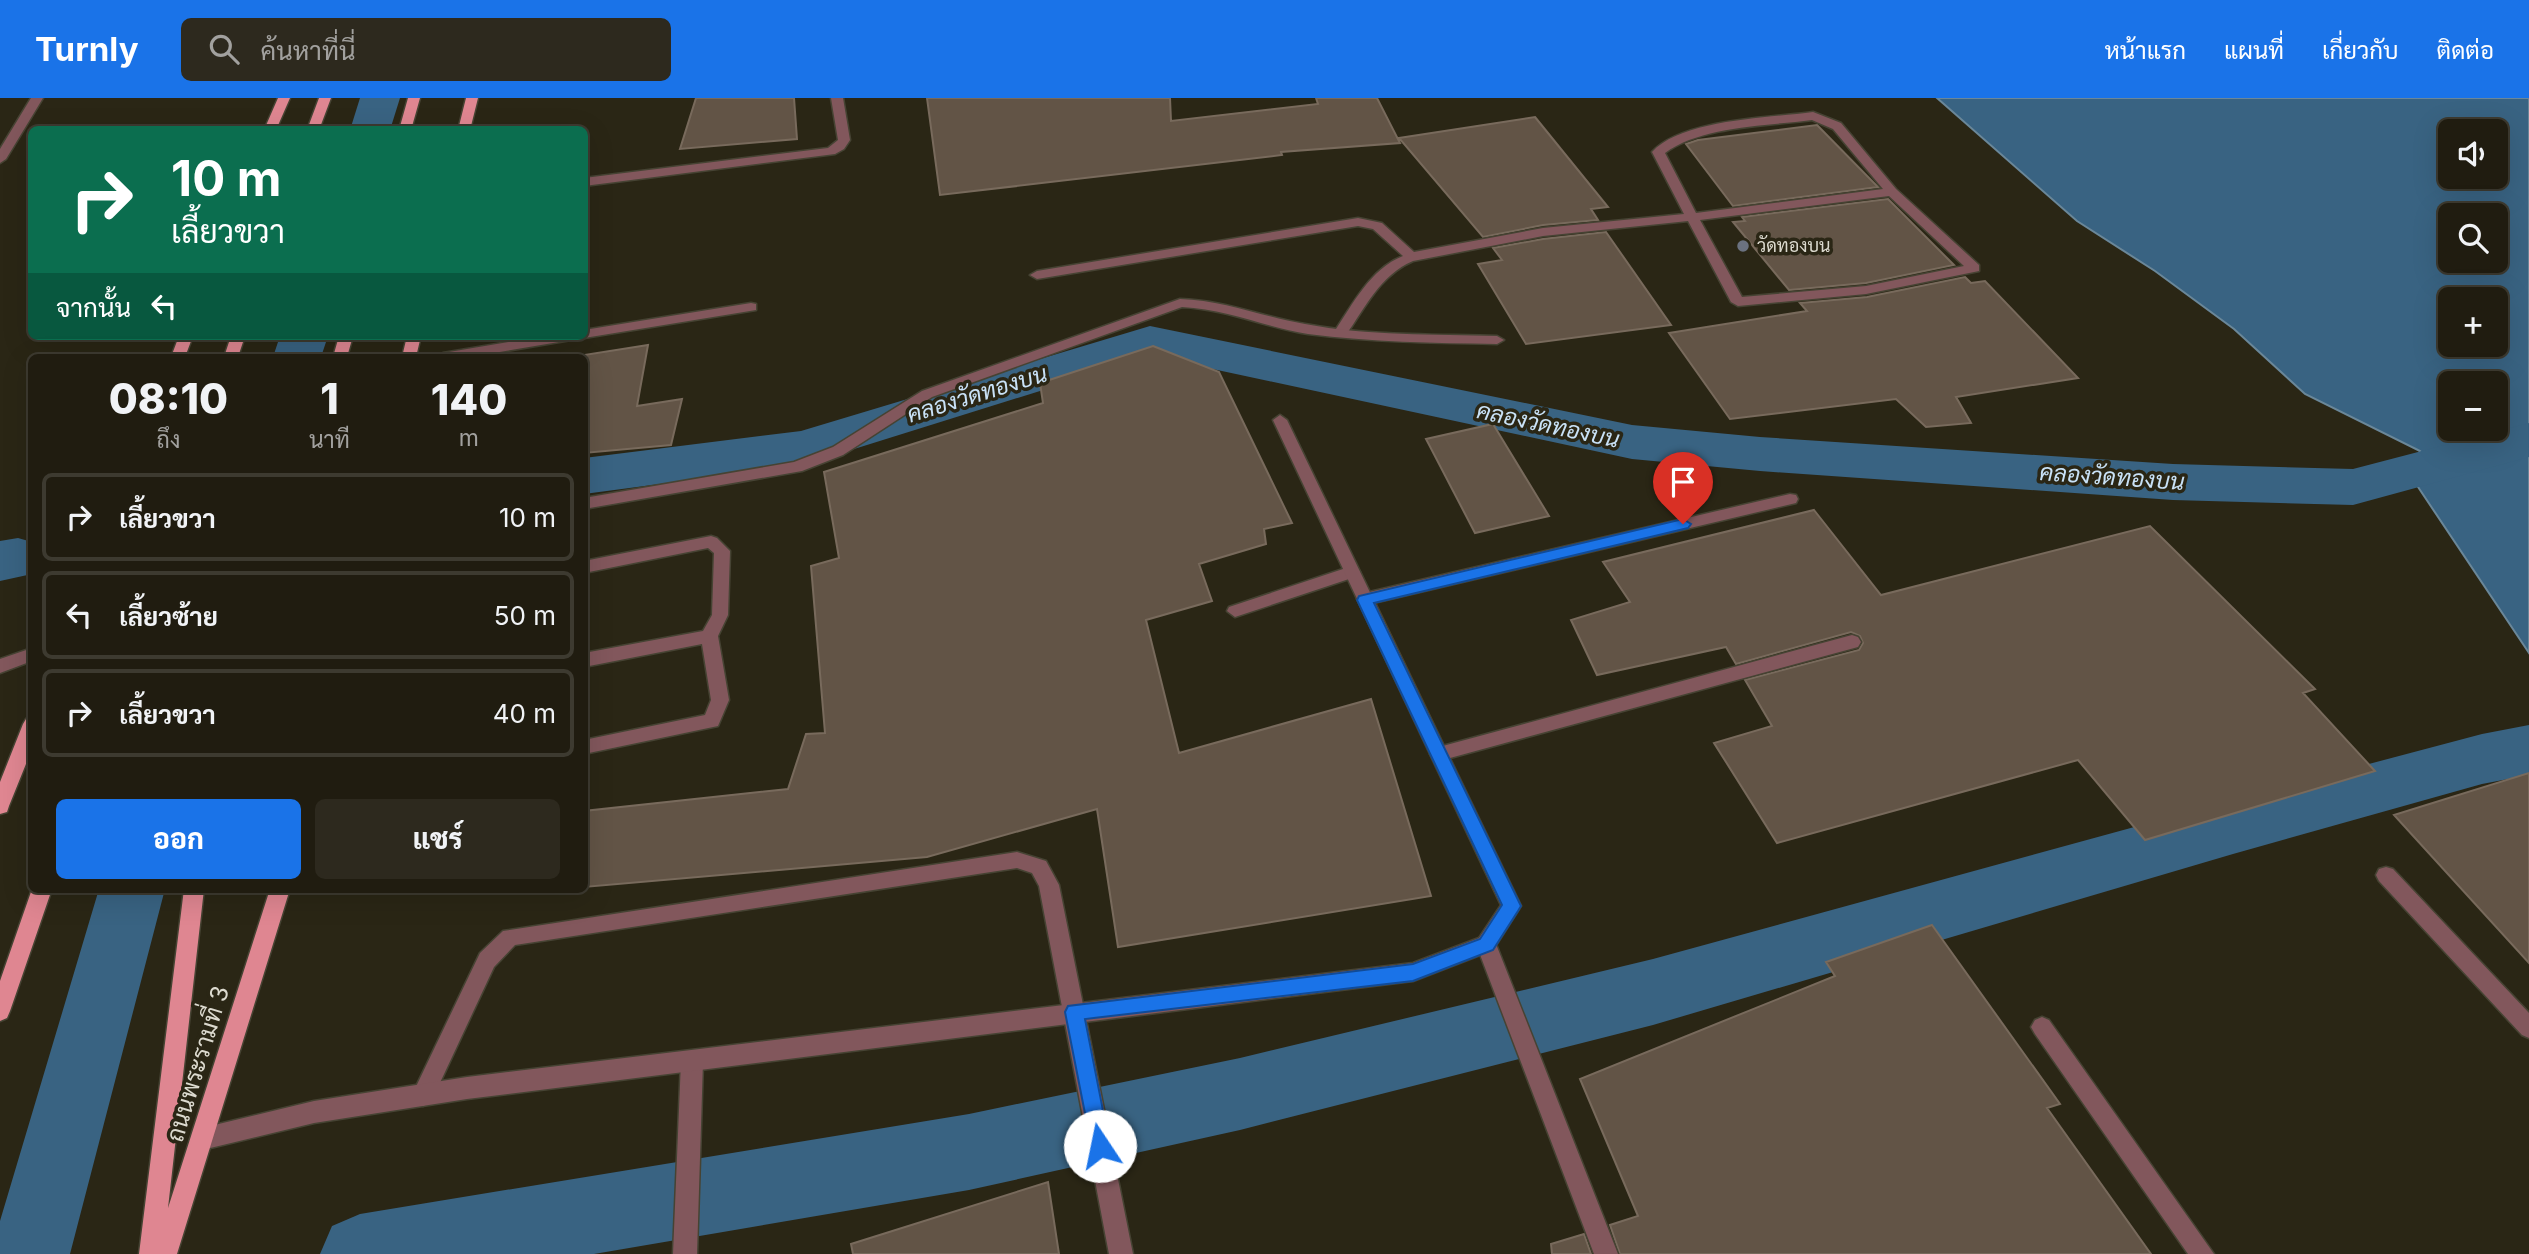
<!DOCTYPE html>
<html lang="th">
<head>
<meta charset="utf-8">
<style>
  body { margin:0; font-family:Inter,Sarabun,sans-serif; background:#2d291e; color:#f1f3f6; height:100vh; display:flex; flex-direction:column; font-size:26px; white-space:nowrap }
  * { box-sizing:border-box; margin:0 }
  p { font-size:23px; color:#a2a19f }
  .icon { flex:none; width:38px; height:38px; fill:none; stroke:currentColor; stroke-width:2; stroke-linecap:round; stroke-linejoin:round }
  .map { position:relative; flex:1; overflow:hidden }
  .side { position:absolute; left:28px; top:256px; width:560px; height:539px; display:flex; flex-direction:column; background:#201c10; border-radius:10px; box-shadow:0 7px 28px #0002,0 0 0 2px #3d3a30 }
  .side>* { flex:none }
  .guide { position:absolute; left:28px; top:28px; width:560px; height:214px; border-radius:10px; box-shadow:0 7px 28px #0002,0 0 0 2px #3d3a30; background:#0b6e4f; color:#fff; overflow:hidden }
  .controls { position:absolute; left:2438px; top:21px; display:grid; gap:14px }
  .controls a { display:grid; place-items:center; width:70px; height:70px; border-radius:10px; background:#201c10; box-shadow:0 7px 28px #0002,0 0 0 2px #3d3a30; font-size:35px }
  .pin { position:absolute; display:grid; place-items:center; width:60px; height:60px; color:#fff; margin:-72px -30px; border-radius:50% 50% 50% 0; rotate:-45deg; box-shadow:0 0 7px #0007 }
  .pin .icon { rotate:45deg }
  .me { position:absolute; width:77px; margin:-38px; rotate:349deg; stroke-linejoin:round; filter:drop-shadow(0 0 5px #0008) }
  .turn { display:flex; align-items:center; gap:24px; height:147px; padding:0 28px; font-size:32px }
  .turn .icon { width:91px; height:91px; stroke-width:2.5 }
  .turn b { display:block; font-size:49px; line-height:60px }
  .then { display:flex; align-items:center; height:66px; padding:0 28px; background:#0003; gap:14px; font-size:26px }
  .eta { display:flex; justify-content:space-evenly; align-items:center; height:119px; text-align:center }
  .eta b { font-size:42px; font-weight:800; line-height:49px }
  .button { display:flex; gap:14px; margin-top:auto; padding:14px 28px }
  .button a { flex:1; height:80px; border-radius:10px; background:#1a73e8; color:#fff; font-size:28px; font-weight:800; line-height:80px; text-align:center }
  .button a+a { background:#2d291e; color:#f1f3f6 }
  ul { padding:0; list-style:none }
  li { display:flex; align-items:center; gap:21px; height:88px; margin:0 14px 10px; padding:0 14px; border:4px solid #3d3a30; border-radius:10px }
  li div { flex:1 }
  li b { display:block; font-size:26px }
  li em { font-style:normal }
  header { display:flex; align-items:center; gap:42px; box-sizing:border-box; height:98px; padding:0 35px; background:#1a73e8; color:#fff }
  header strong { font-size:33px }
  nav { display:flex; gap:38px; margin-inline-start:auto; font-size:24px }
  .search { width:490px; height:63px; background:#2d291e; display:flex; align-items:center; gap:18px; box-sizing:border-box; padding:0 24px; border-radius:10px; color:#a2a19f; font-size:26px }
  .map>svg:first-child { display:block }
  .water { fill:#396382; stroke:#6a8799; stroke-width:2; fill-rule:evenodd }
  .lines { fill:none; stroke-linecap:round; stroke-linejoin:round }
  .canal { fill:#396382; fill-rule:evenodd }
  .building { fill:#625446; stroke:#786a5c; stroke-width:2 }
  .service-casing { stroke:#464333; stroke-width:3 }
  .minor-casing { stroke:#464333; stroke-width:3 }
  .primary-casing { stroke:#464333; stroke-width:3 }
  .service { fill:#82575c; fill-rule:evenodd }
  .minor { fill:#82575c; fill-rule:evenodd }
  .primary { fill:#df8691; fill-rule:evenodd }
  .route { fill:#1a73e8; stroke:#114b97; stroke-width:2 }
  .worship-dot { fill:#6b7280; stroke:#2a2615; stroke-width:2.5 }
  .labels { text-anchor:middle; stroke-width:7; stroke-linejoin:round; paint-order:stroke }
  .far-poi-label { font-size:18px; fill:#dcdacf; stroke:#2a2615; text-anchor:start }
  .water-label { font-size:23px; font-style:italic; fill:#c9e2f7; stroke:#2a2615 }
  .near-street-label { font-size:24px; fill:#dcdacf; stroke:#2a2615 }
</style>
</head>
<body>
<header>
<strong>Turnly</strong>
<div class="search"><svg class="icon" aria-label="search" viewBox="0 0 24 24"><circle cx="10" cy="10" r="6"/><path d="M15 15l6 6"/></svg>ค้นหาที่นี่</div>
<nav><a>หน้าแรก</a><a>แผนที่</a><a>เกี่ยวกับ</a><a>ติดต่อ</a></nav>
</header>
<div class="map">
<svg width="2529" height="1156" viewBox="0 0 2529 1156">
  <rect width="100%" height="100%" fill="#2a2615"/>
  <path class="water" d="M1937,0H2529V555L2410,377L2420,353L2305,296L2234,231L2155,173L2077,123ZM2450,33H2496V79H2450ZM2450,117H2496V163H2450ZM2450,201H2496V247H2450ZM2450,285H2496V331H2450Z"/>
  <g class="lines">
    <path class="canal" d="M360,0H400L390,32H350Z
      M1150,228L1632,327L1760,339L2173,366L2353,371L2529,325V359L2353,407L2173,402L1760,373L1632,361L1152,258L803,367L584,396V360L801,333Z
      M280,238H328L321,259H273Z
      M18,440L32,444V476L0,483V443Z
      M2529,627V677L2482,686L2233,756L1653,927L1240,1032L969,1092L594,1156H320L332,1128L360,1116L969,1016L1240,960L1653,861L2233,702L2482,636Z
      M99,791H165L70,1156H0V1123Z"/>
  </g>
  <path class="building" d="M696,0H794L797,41L680,51Z
    M927,0H1170L1171,23L1318,6L1316,0H1377L1400,45L1281,54L1282,57L940,97Z
    M1535,19L1608,109L1591,111L1598,122L1543,127L1483,139L1399,40Z
    M1817,27L1878,89L1733,108L1686,46L1698,42Z
    M1888,101L1954,167L1866,185L1789,192L1733,124L1745,123L1742,119Z
    M1606,134L1671,227L1526,246L1478,166L1502,162L1493,150L1543,141Z
    M1965,179L1971,185L1985,183L2078,280L1956,299L1971,325L1926,329L1896,301L1730,321L1669,235L1807,213L1800,205L1867,199Z
    M648,247L637,308L682,301L671,347L584,355V257Z
    M1153,248L1219,274L1292,425L1264,431L1266,446L1199,466L1212,503L1146,522L1179,655L1371,601L1431,798L1118,849L1097,711L927,759L584,789V713L788,691L806,636L825,635L811,468L839,460L824,374L1043,305L1040,285Z
    M1493,326L1549,418L1475,435L1426,341Z
    M1814,412L1881,497L2150,428L2315,591L2303,595L2375,673L2145,742L2078,662L1777,745L1714,645L1772,628L1745,582L1859,552L1863,545L1860,538L1851,534L1736,566L1726,549L1597,577L1571,522L1630,504L1603,464Z
    M2529,675V865L2394,717Z
    M1932,827L2060,1006L2047,1010L2151,1156H1620L1610,1127L1638,1118L1580,981L1835,878L1826,864Z
    M1048,1084L1059,1156H853L851,1146Z
    M1584,1136L1591,1156H1552L1551,1146Z"/>
  <g class="lines">
    <defs>
      <path id="service" d="M1813,14L1841,25L1896,91L1979,167V173L1866,196L1738,208L1731,204L1688,123L1543,138L1413,163C1380,177 1365,210 1346,237L1341,238L1334,234C1353,206 1370,171 1403,158L1373,131L1358,128L1037,181L1030,177L1037,173L1358,120L1382,125L1414,154L1543,130L1684,116L1652,54C1682,21 1770,20 1813,14ZM1812,22L1833,31L1883,91L1696,115L1665,55C1701,28 1767,28 1812,22ZM1889,98L1964,168L1866,188L1742,199L1700,122Z
        M751,205L756,206V212L584,240L578,238H584V232Z
        M544,238H578L571,242L470,259H436L443,255Z
        M1790,396L1796,397L1798,401L1796,405L1365,507L1357,501L1365,495Z
        M711,438L717,440L730,453L728,517L718,538L729,602L718,628L584,656V642L705,617L711,602L702,546L584,569V555L703,533L712,517L714,455L708,450L584,475V463Z
        M1352,468L1360,474L1358,478L1235,519L1227,513L1229,509Z
        M1852,537L1858,539L1861,544L1858,549L1439,663L1433,661L1430,656L1433,651L1439,649Z
        M32,550V563L0,575V561Z
        M1017,754L1046,763L1059,787L1133,1156H1109L1039,788L1032,775L1017,770L515,847L494,869L431,1004L423,1008L415,1004L412,997L480,855L503,833Z
        M1486,837L1493,840L1496,846L1618,1156H1594L1476,846L1479,840Z
        M692,953L700,956L703,963L697,1156H673L681,963L684,956Z"/>
      <path id="minor" d="M31,0H43L6,61L0,65V51Z
        M831,0H843L850,42L844,51L835,56L584,88V80L828,50L838,42Z
        M1180,201C1223,202 1263,219 1305,226C1368,238 1434,236 1497,238L1504,242L1497,246C1434,245 1371,244 1308,236C1265,229 1226,211 1182,209L932,299L843,357L802,373L584,411V400L794,364L833,349L922,293Z
        M1280,317L1287,322L1521,808L1493,852L1413,883L467,1001L314,1025L202,1052L194,1049L191,1041L194,1033L202,1030L314,1003L467,979L1413,865L1479,840L1501,807L1273,322Z
        M2386,769L2393,771L2529,915V940L2522,937L2379,783L2376,777L2379,771Z
        M2042,919L2049,922L2214,1156H2188L2035,936L2031,929L2035,922Z"/>
      <path id="primary" d="M278,0H290L276,32H264Z
        M319,0H331L319,32H307Z
        M408,0H420L411,32H399Z
        M466,0H478L470,32H458Z
        M179,238H193L185,259H171Z
        M231,238H245L238,259H224Z
        M339,238H353L347,259H333Z
        M407,238H421L416,259H402Z
        M32,619V651L9,708L7,714L0,716V684L23,626L26,621Z
        M32,791H52L10,913L7,920L0,923V883Z
        M184,791H204L168,1110L270,791H290L177,1156H139Z"/>
    </defs>
    <use href="#service" class="service-casing"/>
    <use href="#minor" class="minor-casing"/>
    <use href="#primary" class="primary-casing"/>
    <use href="#service" class="service"/>
    <use href="#minor" class="minor"/>
    <use href="#primary" class="primary"/>
  </g>
  <path class="route" d="M1683,421L1691,426L1688,430L1374,505L1521,808L1518,813L1493,852L1413,883L1085,921L1110,1048L1107,1056L1100,1059L1093,1056L1065,914L1068,908L1413,866L1480,841L1502,807L1357,502L1359,498Z"/>
  <circle class="worship-dot" cx="1743" cy="148" r="7"/>
  <g class="labels">
    <g class="far-poi-label">
      <text x="1757" y="154">วัดทองบน</text>
    </g>
    <g class="water-label">
      <text transform="translate(977 296) rotate(-17)" y="8">คลองวัดทองบน</text>
      <text transform="translate(1548 327) rotate(12)" y="8">คลองวัดทองบน</text>
      <text transform="translate(2112 379) rotate(4)" y="8">คลองวัดทองบน</text>
    </g>
    <g class="near-street-label">
      <text transform="translate(198 966) rotate(-73)" y="8">ถนนพระรามที่ 3</text>
    </g>
  </g>
</svg>
<div class="controls">
<a><svg class="icon" aria-label="sound" viewBox="0 0 24 24"><path d="M4 9h4l5-4v14l-5-4H4zM17 9q2 3 0 6"/></svg></a>
<a><svg class="icon" aria-label="search" viewBox="0 0 24 24"><circle cx="10" cy="10" r="6"/><path d="M15 15l6 6"/></svg></a>
<a>+</a>
<a>−</a>
</div>
<div class="pin" style="left:1683px;top:426px;background:#d93025"><svg class="icon" aria-label="arrive" viewBox="0 0 24 24"><path d="M6 21V4h12l-3 4 3 4H6"/></svg></div>
<svg class="me" style="left:1100px;top:1048px" viewBox="-20 -20 40 40"><circle r="19" fill="#fff"/><path d="M0-13L10 11 0 6-10 11z" fill="#1a73e8"/></svg>
<div class="guide">
<div class="turn"><svg class="icon" aria-label="right" viewBox="0 0 24 24"><path d="M7 20v-9h11M14 6l5 5-5 5"/></svg><div><b>10 m</b>เลี้ยวขวา</div></div>
<div class="then">จากนั้น<svg class="icon" aria-label="left" viewBox="0 0 24 24"><path d="M17 20v-9H6M10 6l-5 5 5 5"/></svg></div>
</div>
<section class="side">
<div class="eta">
<div><b>08:10</b><p>ถึง</p></div>
<div><b>1</b><p>นาที</p></div>
<div><b>140</b><p>m</p></div>
</div>
<ul>
<li><svg class="icon" aria-label="right" viewBox="0 0 24 24"><path d="M7 20v-9h11M14 6l5 5-5 5"/></svg><div><b>เลี้ยวขวา</b></div><em>10 m</em></li>
<li><svg class="icon" aria-label="left" viewBox="0 0 24 24"><path d="M17 20v-9H6M10 6l-5 5 5 5"/></svg><div><b>เลี้ยวซ้าย</b></div><em>50 m</em></li>
<li><svg class="icon" aria-label="right" viewBox="0 0 24 24"><path d="M7 20v-9h11M14 6l5 5-5 5"/></svg><div><b>เลี้ยวขวา</b></div><em>40 m</em></li>
</ul>
<div class="button"><a>ออก</a><a>แชร์</a></div>
</section>
</div>
</body>
</html>
